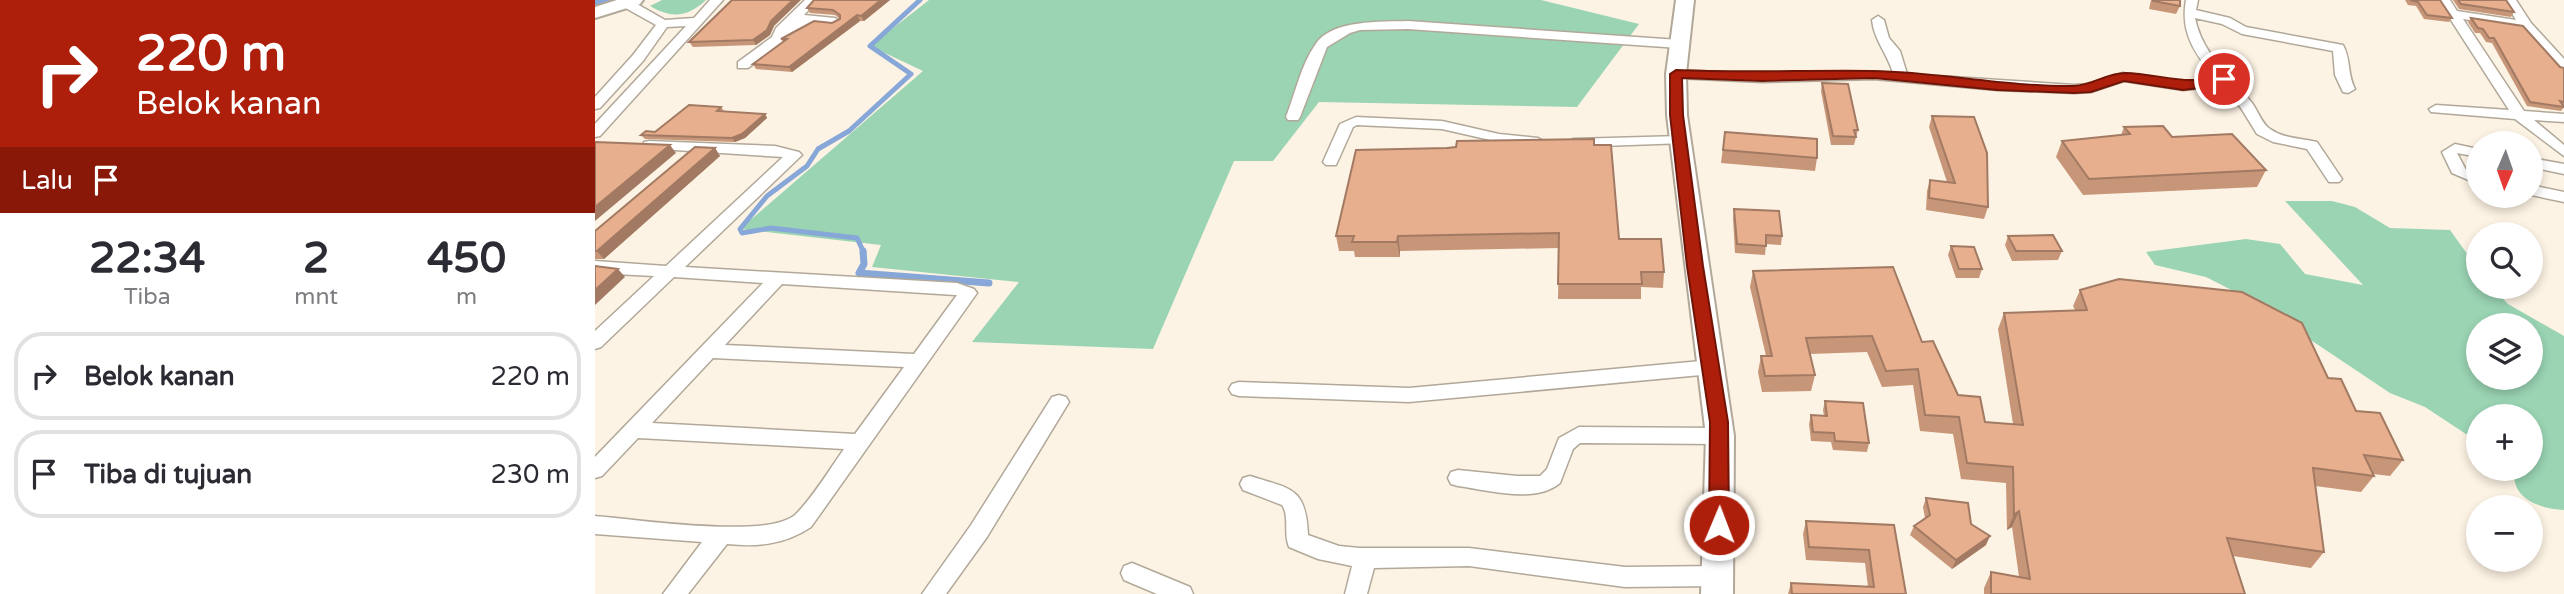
<!DOCTYPE html>
<html lang="id">
<head>
<meta charset="utf-8">
<style>
  body { margin:0; font-family:"Varela Round",sans-serif; background:#f7f7f7; color:#2b2b33; height:100vh; display:flex; flex-direction:column; font-size:26px; white-space:nowrap }
  * { box-sizing:border-box; margin:0 }
  p { font-size:23px; color:#7c7c81 }
  .icon { flex:none; width:38px; height:38px; fill:none; stroke:currentColor; stroke-width:2; stroke-linecap:round; stroke-linejoin:round }
  .map { position:relative; flex:1; overflow:hidden }
  .sheet { display:flex; flex-direction:column; background:#fff; width:595px }
  .sheet>* { flex:none }
  .guide { background:#ad1e0b; color:#fff; overflow:hidden }
  .needle { width:46px; rotate:182deg }
  .tools { position:absolute; left:1871px; top:131px; display:grid; gap:14px }
  .tools a { display:grid; place-items:center; width:77px; height:77px; border-radius:50%; background:#fff; box-shadow:0 4px 10px #0003; font-size:35px }
  .pin { position:absolute; display:grid; place-items:center; width:60px; height:60px; color:#fff; margin:-30px; border:4px solid #fff; border-radius:50%; box-shadow:0 2px 7px #0007 }
  .me { position:absolute; width:77px; margin:-38px; rotate:1deg; stroke-linejoin:round; filter:drop-shadow(0 0 5px #0008) }
  .turn { display:flex; align-items:center; gap:24px; height:147px; padding:0 21px; font-size:32px }
  .turn .icon { width:91px; height:91px; stroke-width:2.5 }
  .turn b { display:block; font-size:49px; line-height:60px }
  .then { display:flex; align-items:center; height:66px; padding:0 21px; background:#0003; gap:14px; font-size:26px }
  .eta { display:flex; justify-content:space-evenly; align-items:center; height:119px; text-align:center }
  .eta b { font-size:42px; font-weight:700; line-height:49px }
  ul { padding:0; list-style:none }
  li { display:flex; align-items:center; gap:21px; height:88px; margin:0 14px 10px; padding:0 7px; border:4px solid #e1e1e2; border-radius:28px }
  li div { flex:1 }
  li b { display:block; font-size:26px }
  li em { font-style:normal }
  main { display:flex; flex:1; min-height:0 }
  .map>svg:first-child { display:block }
  .green { fill:#9ad4b3; fill-rule:evenodd }
  .lines { fill:none; stroke-linecap:round; stroke-linejoin:round }
  .stream-far1 { stroke:#86a7d8; stroke-width:5 }
  .stream { stroke:#86a7d8; stroke-width:7 }
  .river { fill:#86a7d8; fill-rule:evenodd }
  .street-casing { stroke:#b1a899; stroke-width:3 }
  .secondary-casing { stroke:#b1a899; stroke-width:4 }
  .street { fill:#fff; fill-rule:evenodd }
  .secondary { fill:#fff; fill-rule:evenodd }
  .wall { fill:#c79679 }
  .shaded-wall { fill:#a27a63 }
  .building { fill:#e7af8d; stroke:#a27a63; stroke-width:2 }
  .route { fill:#ad1e0b; stroke:#701407; stroke-width:2 }
</style>
</head>
<body>
<main>
<section class="sheet">
<div class="guide">
<div class="turn"><svg class="icon" aria-label="right" viewBox="0 0 24 24"><path d="M7 20v-9h11M14 6l5 5-5 5"/></svg><div><b>220 m</b>Belok kanan</div></div>
<div class="then">Lalu<svg class="icon" aria-label="arrive" viewBox="0 0 24 24"><path d="M6 21V4h12l-3 4 3 4H6"/></svg></div>
</div>
<div class="eta">
<div><b>22:34</b><p>Tiba</p></div>
<div><b>2</b><p>mnt</p></div>
<div><b>450</b><p>m</p></div>
</div>
<ul>
<li><svg class="icon" aria-label="right" viewBox="0 0 24 24"><path d="M7 20v-9h11M14 6l5 5-5 5"/></svg><div><b>Belok kanan</b></div><em>220 m</em></li>
<li><svg class="icon" aria-label="arrive" viewBox="0 0 24 24"><path d="M6 21V4h12l-3 4 3 4H6"/></svg><div><b>Tiba di tujuan</b></div><em>230 m</em></li>
</ul>
</section>
<div class="map">
<svg width="1969" height="594" viewBox="0 0 1969 594">
  <rect width="100%" height="100%" fill="#fdf3e4"/>
  <path class="green" d="M67,0H111C93,17 77,19 55,6Z
    M334,0H946L1044,24L982,107L724,102L678,161H639L558,349L377,342L424,282L277,267L286,245L145,229L328,71L275,46Z
    M1690,201H1737L1760,207L1795,228L1855,230L1883,269V287H1897L1913,304L1969,336V510C1946,509 1914,499 1920,469H1936V416H1883V442L1830,407L1795,393L1656,300L1611,277L1560,265L1551,252L1651,239L1685,244L1710,274L1768,285ZM1883,326H1936V378H1883Z"/>
  <g class="lines">
    <path class="stream-far1" d="M269,253L262,238L176,228L147,233L145,229L172,196L212,166L223,149L254,131L316,74L275,46L325,0"/>
    <path class="stream" d="M268,251L269,264L264,273L394,283"/>
    <path class="river" d="M0,0H27L23,6L0,13Z"/>
    <defs>
      <path id="street" d="M27,0H35L70,20L99,18L115,0H128L5,136L0,137V124L91,26L72,27L48,61L5,108L0,109V97L38,55L61,25L27,6Z
        M210,0H223L209,15L240,18L246,22L240,26L221,24L188,42L153,68H143V62L177,37L181,28Z
        M1591,0H1603L1601,10L1635,18L1651,27L1748,45C1756,59 1752,74 1760,89L1753,93L1748,92L1740,75L1738,51L1647,34L1627,24L1600,18C1607,54 1635,75 1657,103C1663,111 1667,124 1675,129C1689,139 1707,138 1722,142L1747,179L1744,182H1734L1712,149L1678,142L1662,134L1646,108L1628,86L1588,90L1529,81L1496,92L1479,93L1402,90L1279,79L1167,82L1081,78L1074,74L1081,70L1167,74L1298,73C1292,53 1279,40 1277,20L1283,16L1289,20L1294,38L1305,51L1312,74L1479,85L1494,84L1528,73L1588,82L1621,79C1600,54 1585,33 1591,0Z
        M1843,0H1855L1862,11L1921,20L1909,0H1921L1936,23L1969,59V71L1964,70L1927,28L1868,19L1929,111L1969,114V122L1939,120L1969,145V156L1920,119L1836,112L1834,109L1841,105L1914,110Z
        M813,21L1084,40L1091,44L1084,48L813,29L765,30L755,33L732,47L705,117L703,120H693L691,117C700,94 706,65 720,45C736,19 787,22 813,21Z
        M761,117L847,121L904,134L943,138L950,142L943,146L904,142L847,129L762,125L758,127L741,165H731L728,162L745,124Z
        M1086,136L1093,140L1091,143L978,147L971,143L978,139Z
        M54,141L180,146L204,152L207,155L90,267L362,283L379,289L382,293L216,527C189,545 162,547 132,544L93,594H68L107,542L0,534V516C39,519 175,540 201,514C219,496 234,470 249,449L43,438L7,476L0,478V457L168,283L79,277L6,347L0,349V331L59,276L0,273V261L71,266L188,157L49,148V142ZM187,284L360,295H362L319,354L130,345ZM118,358L309,367L260,434L57,423Z
        M1860,144L1883,149V157L1862,153L1871,170L1883,174V184L1857,173L1847,152Z
        M1936,158L1969,164V174L1936,167Z
        M1936,185L1969,192V202L1936,195Z
        M1117,360L1124,362L1126,367L1124,372L1117,374L814,402L644,396L637,394L634,389L637,384L644,382L814,388Z
        M464,395L471,397L474,402L392,537L351,594H327L376,525L457,397Z
        M984,427L1125,428L1132,431L1135,436L1132,441L1125,444L985,443L978,449L965,483C940,504 893,490 863,486L856,484L853,478L856,472L863,470L922,476H945L952,469L964,438Z
        M655,476C696,489 711,487 713,535L744,546L765,548H874L1030,567L1123,566L1131,569L1134,576L1131,583L1123,586L1030,587L874,566L779,568L772,594H750L757,566L723,559L694,547C688,533 695,517 687,505L648,490L645,484L648,478Z
        M537,563L595,587L598,594H562L529,580L526,573L529,566Z"/>
      <path id="secondary" d="M22,0H48L45,4L0,18V7Z
        M1081,0H1099L1091,74L1092,115L1139,436L1138,594H1106L1111,436L1072,115L1071,74Z"/>
    </defs>
    <use href="#street" class="street-casing"/>
    <use href="#secondary" class="secondary-casing"/>
    <use href="#street" class="street"/>
    <use href="#secondary" class="secondary"/>
  </g>
  <path class="wall" d="M219,0H295L269,21H265L197,72L161,69L158,64L188,42L186,39L237,23L245,19L240,15L215,13L212,8Z
    M1556,0H1585V6L1581,14L1554,9Z
    M1810,0H1845L1857,18L1854,22L1829,19L1821,6L1813,5Z
    M1858,0H1911L1919,12L1916,17L1864,9Z
    M1876,18L1965,67L1969,68V107L1966,111L1932,106L1897,43L1891,42L1885,33H1880L1873,22Z
    M179,26L175,35L161,45L98,47L94,42Z
    M1227,83L1263,130L1259,145H1236L1226,91Z
    M126,107L129,111L170,114L172,118L150,138L140,142L50,139L46,135L60,132Z
    M1337,116L1393,207L1389,219L1331,210L1332,191L1335,180L1352,182L1334,127Z
    M1529,127L1577,137L1671,170L1662,187L1488,195L1461,157L1467,141L1526,135Z
    M1130,132L1222,158L1220,171L1126,163Z
    M999,145L1024,239L1069,272L1068,288L1046,287V299H963L964,248L805,251V257H760L759,251H744L741,236Z
    M120,148L125,156L9,259H0V231Z
    M1139,209L1187,236L1186,245L1171,244L1170,255L1140,253L1138,218Z
    M1413,236L1467,251L1463,260L1417,261L1410,245Z
    M1356,246L1387,269L1384,278H1361L1353,255Z
    M1158,271L1327,342L1363,395L1390,422L1418,424L1403,329L1409,313L1480,310L1478,306L1485,290L1733,378L1761,411L1808,460L1795,476L1778,474L1779,476L1766,492L1720,486L1729,552L1716,568L1638,556L1650,594H1389V588L1396,572L1424,577L1417,527L1412,530L1411,483L1366,479L1358,434L1325,431L1318,385L1287,387L1272,352L1215,354L1220,375L1216,391L1167,392L1163,372L1166,356H1171L1155,287Z
    M1230,401L1274,443L1272,452L1238,450L1236,442L1216,441L1214,424L1216,415L1229,416L1228,410Z
    M1331,498L1376,524L1391,545L1357,569L1315,535L1319,526L1330,518L1328,507Z
    M1211,521L1299,525L1311,594H1193L1196,583L1273,587L1270,563L1211,560L1208,534Z"/>
  <path class="shaded-wall" d="M198,0H206L179,26L175,35L161,45L158,40Z
    M286,0H295L269,21L266,16Z
    M262,15L265,21L197,72L194,67Z
    M170,114L172,118L150,138L140,142L137,138Z
    M75,145L81,153L0,221V207Z
    M120,148L125,156L9,259L2,251Z
    M803,236L805,251V257L802,242Z
    M23,269L30,277L0,305V290Z
    M1424,511L1417,527L1412,530L1419,515Z
    M1395,536L1391,545L1357,569L1361,560Z"/>
  <path class="building" d="M137,0H198L176,21L172,30L158,40L94,42Z
    M219,0H286L266,16L262,15L194,67L158,64L192,39H186L219,21L237,23L245,19V15L238,10L212,8Z
    M1558,0H1585V6L1558,1Z
    M1815,0H1845L1857,18L1832,15L1823,2Z
    M1863,0H1911L1919,12L1866,4Z
    M1876,18L1928,26L1965,67L1969,68V102L1965,101L1969,107L1935,102L1899,38H1894L1888,29L1883,28Z
    M1227,83L1253,84L1263,130H1259L1261,137L1238,136Z
    M94,105L126,107L122,111L170,114L147,134L137,138L46,135L51,131L60,132Z
    M1337,116L1379,117L1392,153L1393,207L1334,198L1335,180L1360,183Z
    M1568,126L1577,137L1637,134L1671,170L1494,179L1467,141L1535,134L1529,127Z
    M1130,132L1222,139V158L1128,150Z
    M999,139V145H1016L1024,239H1066L1069,272H1046L1047,284H963L964,233L803,236L802,242H757L759,236H741L761,150L852,148L861,147L862,141Z
    M0,142L75,145L0,207Z
    M100,147L120,148L2,251H0V231Z
    M1139,209L1184,211L1187,236L1171,235V246L1142,244Z
    M1458,235L1467,251H1421L1413,236Z
    M1356,246L1379,247L1387,269H1364Z
    M0,266L23,269L0,290Z
    M1298,267L1327,342L1338,341L1363,395L1385,397L1390,422L1428,425L1409,313L1492,310L1485,290L1524,279L1647,292L1707,323L1733,378L1746,379L1761,411L1785,413L1808,460L1769,455L1779,476L1718,468L1729,552L1632,538L1650,594H1396V572L1435,579L1424,511L1419,515L1418,467L1372,463L1364,417L1330,415L1323,369L1291,371L1277,336L1211,338L1220,375L1170,376L1166,356H1177L1158,271Z
    M1230,401L1268,403L1274,443L1240,441L1239,433L1218,432L1216,415L1232,416Z
    M1331,498L1373,503L1376,524L1395,536L1361,560L1319,526L1335,515Z
    M1211,521L1299,525L1311,594H1197L1196,583L1279,587L1274,550L1214,547Z"/>
  <path class="route" d="M1081,70C1147,73 1212,70 1278,71C1345,72 1411,87 1479,86C1497,85 1513,73 1530,73C1565,74 1595,87 1629,75L1637,82L1631,85L1588,90L1529,81L1496,92L1479,93L1402,90L1279,78L1167,81L1087,78L1088,115L1108,266L1133,422L1134,525L1131,531H1117L1114,525L1115,422L1092,266L1075,115V74Z"/>
</svg>
<div class="tools">
<a><svg class="needle" viewBox="-14 -14 28 28"><path d="M0-13l5 13h-10z" fill="#e53935"/><path d="M0 13l5-13h-10z" fill="#7c7c81"/></svg></a>
<a><svg class="icon" aria-label="search" viewBox="0 0 24 24"><circle cx="10" cy="10" r="6"/><path d="M15 15l6 6"/></svg></a>
<a><svg class="icon" aria-label="layers" viewBox="0 0 24 24"><path d="M12 4l9 5-9 5-9-5zM3 14l9 5 9-5"/></svg></a>
<a>+</a>
<a>−</a>
</div>
<div class="pin" style="left:1629px;top:79px;background:#d93025"><svg class="icon" aria-label="arrive" viewBox="0 0 24 24"><path d="M6 21V4h12l-3 4 3 4H6"/></svg></div>
<svg class="me" style="left:1124px;top:525px" viewBox="-20 -20 40 40"><circle r="17" fill="#ad1e0b" stroke="#fff" stroke-width="3"/><path d="M0-11L8 9 0 5-8 9z" fill="#fff"/></svg>
</div>
</main>
</body>
</html>
